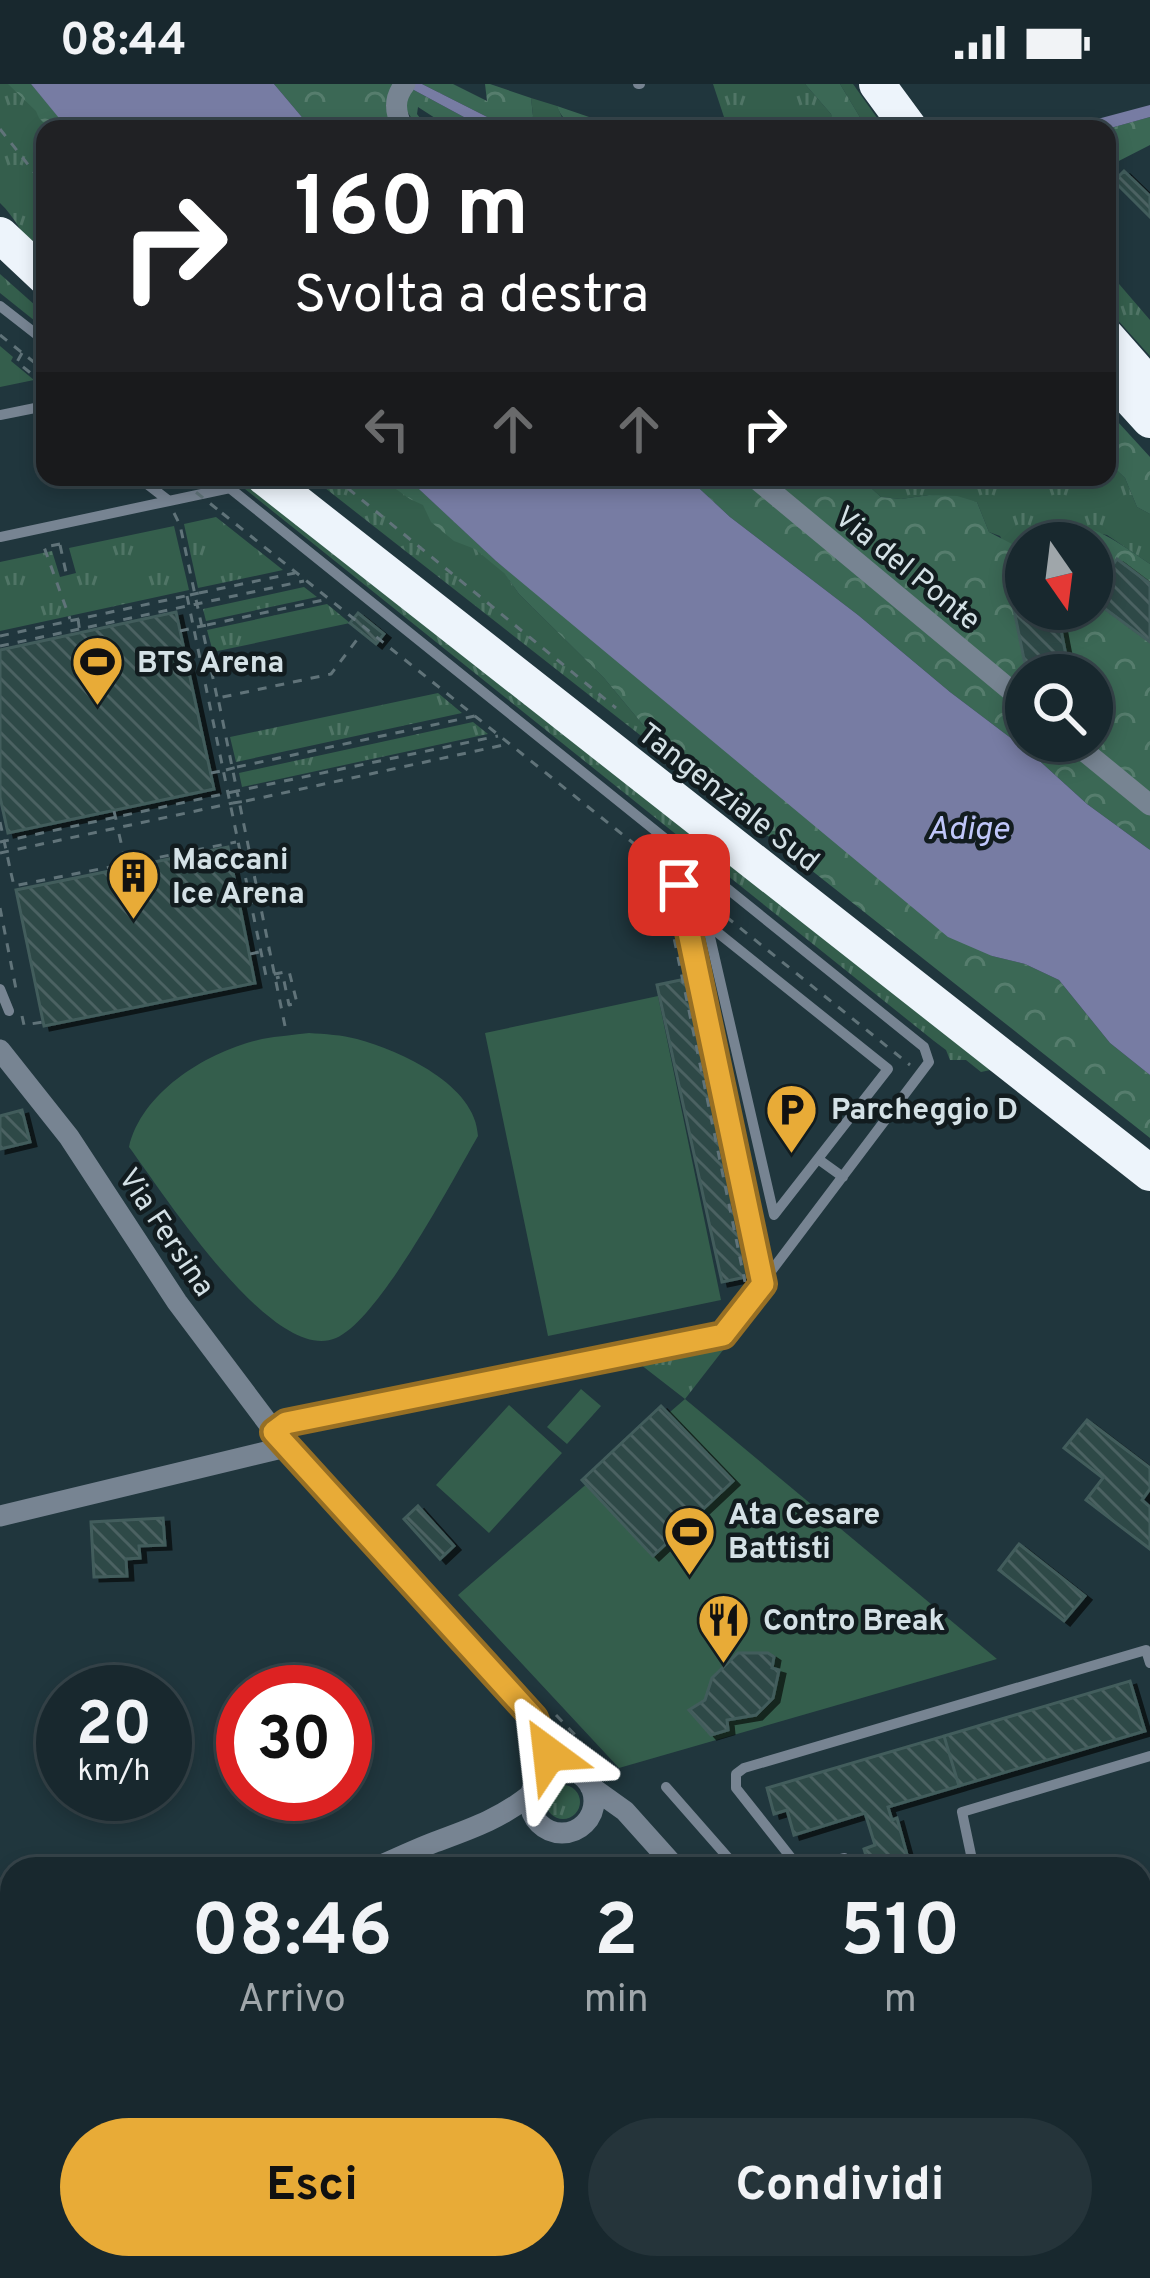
<!DOCTYPE html>
<html lang="it">
<head>
<meta charset="utf-8">
<style>
  body { margin:0; font-family:Overpass,sans-serif; background:#25343a; color:#f1f3f6; height:100vh; display:flex; flex-direction:column; font-size:45px; white-space:nowrap }
  * { box-sizing:border-box; margin:0 }
  p { font-size:39px; color:#9fa6aa }
  .icon { flex:none; width:66px; height:66px; fill:none; stroke:currentColor; stroke-width:2; stroke-linecap:round; stroke-linejoin:round }
  .map { position:relative; flex:1; overflow:hidden }
  .panel { position:absolute; left:0px; top:1773px; width:1152px; height:423px; display:flex; flex-direction:column; background:#18282e; border-radius:36px 36px 0 0; box-shadow:0 6px 18px #0003,0 0 0 3px #36444a }
  .panel>* { flex:none }
  .top-card { position:absolute; left:36px; top:36px; width:1080px; height:366px; border-radius:24px; box-shadow:0 6px 18px #0003,0 0 0 3px #36444a; background:#202124; color:#fff; overflow:hidden }
  .needle { width:78px; rotate:166deg }
  .controls { position:absolute; left:1005px; top:438px; display:grid; gap:24px }
  .controls a { display:grid; place-items:center; width:108px; height:108px; border-radius:50%; background:#18282e; box-shadow:0 6px 18px #0003,0 0 0 3px #36444a; font-size:60px }
  .speed { position:absolute; left:36px; top:1581px; display:flex; gap:24px; font-size:60px; font-weight:700; text-align:center }
  .speed>* { display:grid; place-content:center; width:156px; height:156px; border-radius:50%; background:#18282e; box-shadow:0 6px 18px #0003,0 0 0 3px #36444a; line-height:1 }
  .speed small { font-size:30px; font-weight:400 }
  .speed .limit { border:18px solid #d22; background:#fff; color:#111 }
  .pin { position:absolute; display:grid; place-items:center; width:102px; height:102px; color:#fff; margin:-51px; border-radius:24px; box-shadow:0 6px 18px #0006 }
  .me { position:absolute; width:132px; margin:-66px; rotate:330deg; stroke-linejoin:round; filter:drop-shadow(0 0 9px #0008) }
  .turn { display:flex; align-items:center; gap:42px; height:252px; padding:0 60px; font-size:54px }
  .turn .icon { width:156px; height:156px; stroke-width:2.5 }
  .turn b { display:block; font-size:84px; line-height:102px }
  .lanes { display:flex; align-items:center; height:114px; padding:0 60px; background:#0003; justify-content:center; gap:60px; direction:ltr }
  .lanes .off { opacity:.35 }
  .eta { display:flex; justify-content:space-evenly; align-items:center; height:204px; text-align:center }
  .eta b { font-size:72px; font-weight:700; line-height:84px }
  .primary-button { display:flex; gap:24px; margin-top:auto; padding:24px 60px }
  .primary-button a { flex:1; height:138px; border-radius:72px; background:#e8ab37; color:#111; font-size:48px; font-weight:700; line-height:138px; text-align:center }
  .primary-button a+a { background:#25343a; color:#f1f3f6 }
  .status { display:flex; justify-content:space-between; align-items:center; height:84px; padding:0 60px; background:#18282e; direction:ltr }
  .status svg { height:33px; fill:currentColor }
  .map>svg:first-child { display:block }
  .grass { fill:url(#grass-tufts) }
  .forest { fill:url(#forest-crowns) }
  .pitch { fill:#345e4c }
  .water { fill:#777ca3 }
  .building { fill:url(#building-back-hatch); stroke:#435d5c; stroke-width:3; filter:url(#shadow) }
  .lines { fill:none; stroke-linecap:round; stroke-linejoin:round }
  .path { stroke:#607379; stroke-width:3; stroke-dasharray:9 9; stroke-linecap:butt }
  .lane { stroke:#778492; stroke-width:10 }
  .street { stroke:#778492; stroke-width:21 }
  .highway { stroke:#edf4fb; stroke-width:36 }
  .path-bridge { stroke:#607379; stroke-width:3; stroke-dasharray:9 9; stroke-linecap:butt }
  .route-casing { stroke:#976f24; stroke-width:30 }
  .route { stroke:#e8ab37; stroke-width:21 }
  .labels { text-anchor:middle; stroke-width:9; stroke-linejoin:round; paint-order:stroke }
  .street-label { font-size:30px; fill:#d4e1e6; stroke:#121c1f }
  .poi-label { font-size:30px; font-weight:bold; fill:#d4e1e6; stroke:#121c1f; text-anchor:start }
  .water-label { font-size:33px; font-style:italic; fill:#c0c7fa; stroke:#121c1f }
</style>
</head>
<body>
<div class="status"><b>08:44</b><svg viewBox="0 0 49 12"><path d="M0 12V9h3v3zM5 12V6h3v6zM10 12V3h3v9zM15 12V0h3v12zM26 1h20v11H26zM47 4h2v5h-2z"/></svg></div>
<div class="map">
<svg width="1150" height="2194" viewBox="0 0 1150 2194">
  <defs>
    <pattern id="grass-tufts" width="24" height="20" patternUnits="userSpaceOnUse" patternTransform="scale(3)"><rect width="24" height="20" fill="#345e4c"/><path d="M3 7l-1-3M5 7V3M7 7l1-3M15 17l-1-3M17 17v-4M19 17l1-3" fill="none" stroke="#507566"/></pattern>
    <pattern id="forest-crowns" width="20" height="18" patternUnits="userSpaceOnUse" patternTransform="scale(3)"><rect width="20" height="18" fill="#3b6855"/><path d="M2 6a3 3 0 1 1 6 0M12 15a3 3 0 1 1 6 0" fill="none" stroke="#567d6d"/></pattern>
    <pattern id="building-back-hatch" width="6" height="6" patternUnits="userSpaceOnUse" patternTransform="scale(3)"><rect width="6" height="6" fill="#2e4847"/><path d="M-1 5l2 2M0 0l6 6M5-1l2 2" fill="none" stroke="#4b6262"/></pattern>
    <filter id="shadow"><feDropShadow dx="6" dy="4" stdDeviation="0" flood-color="#0009"/></filter>
  </defs>
  <rect width="100%" height="100%" fill="#20363d"/>
  <path class="grass" d="M0,0H31L68,45H45V179C27,161 18,136 0,119Z
    M713,0H805L831,30L837,44L728,45Z
    M840,0H853L885,45H867Z
    M531,14L557,22L564,38L579,45H567L563,40H554C541,45 541,49 524,40L533,31Z
    M1107,186L1150,236V272L1107,224Z
    M0,190L45,230V245L0,209Z
    M0,262L13,273L11,277L34,296L0,303Z
    M1107,377L1125,394L1137,423L1150,430V480L1107,451L1048,439L1026,459L1015,482L1000,452L989,448L977,418L929,411L901,415L881,413L859,393H1107Z
    M230,393H248L1000,984L981,988L966,976H950L946,966L934,957Z
    M311,393H406L496,477L519,510L604,594L648,647L691,691Z
    M216,433L283,486L198,504L184,440Z
    M174,442L189,506L0,547V478L52,467L60,493L76,489L69,464Z
    M304,503L317,513L206,537L203,525Z
    M327,520L350,539L213,568L207,546Z
    M438,609L462,629L236,678L230,653Z
    M473,638L488,650L242,703L239,689Z
    M727,1261L685,1315L636,1277Z
    M546 1718a17 17 0 1 1 34 0a17 17 0 1 1-34 0Z"/>
  <path class="forest" d="M8,0H31L68,44H49L39,34L36,27Z
    M274,0H393L386,22L395,45H312Z
    M422,0H453L487,17L485,0H490L531,14L533,32L525,40L533,45H511Z
    M805,0H840L867,45H836L831,30Z
    M412,5L486,45H452L418,23L417,30L428,45H418L407,27L405,14Z
    M557,22L624,45C596,45 568,52 557,22Z
    M1150,33V61L1107,83V45Z
    M1107,326L1150,373V430L1137,423L1125,394L1107,377Z
    M379,393H406L496,477L992,872L1025,880L1059,896L1110,959L1150,991V1054L691,691L648,647L604,594L519,510L504,489L475,465L454,457L431,438L423,421L410,415Z
    M687,393H745L1026,630V657H1059L1150,730V766L1087,720L1032,670L950,608L858,531L730,433Z
    M763,393H859L881,413L901,415L929,411L957,412L977,418L989,448L1012,460L1015,480L1026,461V525H1092V459H1028L1048,439C1090,436 1116,457 1150,480V717L1077,657H1092V591H1026V615Z"/>
  <path class="pitch" d="M658,912L721,1216L548,1252L485,949Z
    M309,949C325,950 342,951 357,955C401,967 476,1001 478,1052C452,1097 379,1236 336,1254C273,1282 162,1107 129,1063C142,1007 208,967 262,955C278,952 294,951 309,949Z
    M581,1305L601,1322L567,1360L547,1343Z
    M685,1315L997,1575L619,1684L458,1511Z
    M509,1321L562,1369L489,1449L436,1401Z"/>
  <path class="water" d="M31,0H274L312,45H68Z
    M415,0H422L511,45H486L412,5Z
    M1150,21V33L1107,45H1060Z
    M406,393H687L730,433L858,531L950,608L1032,670L1087,720L1150,766V991L1110,959L1059,896L1025,880L992,872L948,853L496,477Z"/>
  <path class="building" d="M1124,87L1150,112V133L1114,97Z
    M1117,475L1150,500V558L1092,515V509Z
    M1026,498V525H1057L1067,577L1026,585L1009,501Z
    M176,528L214,705L8,749L0,713V566Z
    M358,529L384,550L376,560L350,539Z
    M228,763L255,899L44,942L16,806Z
    M690,894L755,1191L722,1198L657,901Z
    M22,1026L30,1058L0,1065V1032Z
    M661,1322L733,1397L653,1472L582,1396Z
    M1087,1336L1150,1384V1405L1142,1416L1150,1423V1465L1086,1416L1103,1394L1064,1364Z
    M418,1422L454,1462L440,1475L404,1435Z
    M163,1434L165,1461L139,1462L140,1474L126,1475L127,1492L94,1493L91,1438Z
    M1019,1460L1085,1512L1064,1537L999,1486Z
    M738,1569H768L774,1573L772,1584L779,1586L773,1614L756,1631L727,1636L728,1646L711,1651L689,1626L705,1616L712,1594Z
    M1130,1597L1145,1647L959,1702L944,1652Z
    M944,1652L959,1702L888,1723L892,1736L897,1734L911,1785H870L864,1765L875,1761L865,1729L794,1751L787,1726L774,1730L767,1704Z
    M1150,2098V2158L1147,2159L1140,2137V2101Z
    M12,2130V2158L0,2161V2132Z"/>
  <g class="lines">
    <path class="path" d="M0,45L45,102
      M0,251L45,287
      M22,269L17,278L38,295L42,308
      M177,393L182,397
      M334,393L616,624
      M174,429L180,441L217,613
      M222,429L668,787
      M60,460L44,463L70,535
      M60,461L67,493
      M199,509L295,489
      M187,512L266,892L289,887L297,919L289,921L283,892L276,894
      M207,541L328,515
      M180,547L197,543
      M0,552L190,511
      M0,562L304,497
      M237,683L475,632
      M211,689L226,686
      M246,717L508,660
      M0,758L237,707L218,614L331,590L362,549
      M0,769L233,719
      M658,779L664,805
      M11,789L14,802L236,758
      M698,810L910,981
      M667,820L745,1198
      M0,824L16,905
      M250,870L268,866
      M22,932L24,941L43,938
      M285,942L237,707L498,652
      M556,1631L579,1655L597,1685
      M140,2194L168,2184"/>
    <path class="lane" d="M638,0H640
      M0,222L45,257
      M0,331L45,322
      M216,393L924,963L929,978L723,1251L287,1339L274,1348
      M169,417L230,404
      M0,453L169,417L138,393
      M691,777L679,801L763,1200
      M707,840L888,985L774,1131Z
      M0,905L9,927
      M818,1075L843,1093
      M666,1703L738,1785
      M800,1785L736,1704V1690L744,1684L1146,1566L1150,1579
      M804,1785L844,1774L848,1785
      M974,1785L962,1728L1150,1672
      M1140,2048L1150,2045"/>
    <path class="street" d="M403,45C395,28 393,15 405,0
      M754,393L1026,619
      M1072,657L1150,721
      M0,966L69,1053L177,1218L286,1363L534,1634L546,1659L553,1686
      M0,1432L286,1363
      M530 1717a32 32 0 1 1 64 0a32 32 0 1 1-64 0Z
      M590,1702L625,1727L677,1785
      M373,1785C393,1776 414,1766 435,1758C470,1745 500,1735 530,1711
      M0,1945L12,1940
      M1041,2184L1050,2194"/>
    <path class="highway" d="M877,0L910,45
      M0,151L45,193
      M1107,253L1150,302
      M1109,291L1150,336
      M264,393L1150,1089"/>
    <path class="path-bridge" d="M182,397L222,429
      M190,511L199,509
      M78,535L80,549
      M197,543L207,541
      M226,686L237,683
      M233,719L246,717
      M114,727L118,744
      M0,738L11,789
      M119,750L127,784
      M670,788L690,804"/>
  </g>
  <g class="lines">
    <defs>
      <path id="route" d="M549,1670L534,1634L274,1348L286,1339L723,1251L763,1200L679,801"/>
    </defs>
    <use href="#route" class="route-casing"/>
    <use href="#route" class="route"/>
  </g>
  <defs>
    <symbol id="stadium-pin" viewBox="-11 -11 22 30"><path d="M0 17L-7.5 6A9.5 9.5 0 1 1 7.5 6Z" fill="#e8ab37" stroke="#121c1f"/><path d="M0-5a6.5 5 0 1 0 0 10a6.5 5 0 1 0 0-10ZM-3.5-1.8h7v3.6h-7Z" fill="#111"/></symbol>
    <symbol id="building-pin" viewBox="-11 -11 22 30"><path d="M0 17L-7.5 6A9.5 9.5 0 1 1 7.5 6Z" fill="#e8ab37" stroke="#121c1f"/><path d="M-4-6H4V6H1V3H-1V6H-4ZM-2.5-4.3h1.7v1.8h-1.7ZM.8-4.3h1.7v1.8H.8ZM-2.5-1h1.7V.8h-1.7ZM.8-1h1.7V.8H.8Z" fill="#111"/></symbol>
    <symbol id="parking-pin" viewBox="-11 -11 22 30"><path d="M0 17L-7.5 6A9.5 9.5 0 1 1 7.5 6Z" fill="#e8ab37" stroke="#121c1f"/><path d="M-3.5-5.5H1a3.5 3.5 0 0 1 0 7H-1V5.5H-3.5ZM-1-3.4V-.6H.8a1.4 1.4 0 0 0 0-2.8Z" fill="#111"/></symbol>
    <symbol id="restaurant-pin" viewBox="-11 -11 22 30"><path d="M0 17L-7.5 6A9.5 9.5 0 1 1 7.5 6Z" fill="#e8ab37" stroke="#121c1f"/><path d="M-5-6h1v4h1v-4h1v4h1v-4h1v5L-1.5 .5V6h-2V.5L-5-1ZM5-6V6H3V1.5H1.5Q1.5-4 5-6Z" fill="#111"/></symbol>
  </defs>
  <g fill-rule="evenodd">
    <use href="#stadium-pin" x="68" y="548" width="59" height="81"/>
    <use href="#building-pin" x="104" y="762" width="59" height="81"/>
    <use href="#parking-pin" x="762" y="996" width="59" height="81"/>
    <use href="#stadium-pin" x="660" y="1418" width="59" height="81"/>
    <use href="#restaurant-pin" x="694" y="1506" width="59" height="81"/>
  </g>
  <g class="labels">
    <g class="street-label">
      <text transform="translate(908 484) rotate(39)" y="10">Via del Ponte</text>
      <text transform="translate(729 713) rotate(38)" y="10">Tangenziale Sud</text>
      <text transform="translate(167 1148) rotate(56)" y="10">Via Fersina</text>
    </g>
    <g class="poi-label">
      <text x="137" y="588">BTS Arena</text>
      <text x="172" y="785">Maccani<tspan x="172" dy="34">Ice Arena</tspan></text>
      <text x="831" y="1035">Parcheggio D</text>
      <text x="728" y="1440">Ata Cesare<tspan x="728" dy="34">Battisti</tspan></text>
      <text x="763" y="1546">Contro Break</text>
    </g>
    <g class="water-label">
      <text x="968" y="755">Adige</text>
    </g>
  </g>
</svg>
<div class="controls">
<a><svg class="needle" viewBox="-14 -14 28 28"><path d="M0-13l5 13h-10z" fill="#e53935"/><path d="M0 13l5-13h-10z" fill="#9fa6aa"/></svg></a>
<a><svg class="icon" aria-label="search" viewBox="0 0 24 24"><circle cx="10" cy="10" r="6"/><path d="M15 15l6 6"/></svg></a>
</div>
<div class="speed"><div>20<small>km/h</small></div><div class="limit">30</div></div>
<div class="pin" style="left:679px;top:801px;background:#d93025"><svg class="icon" aria-label="arrive" viewBox="0 0 24 24"><path d="M6 21V4h12l-3 4 3 4H6"/></svg></div>
<svg class="me" style="left:549px;top:1670px" viewBox="-20 -20 40 40"><path d="M0-17L14 15 0 8-14 15z" fill="#e8ab37" stroke="#fff" stroke-width="4"/></svg>
<div class="top-card">
<div class="turn"><svg class="icon" aria-label="right" viewBox="0 0 24 24"><path d="M7 20v-9h11M14 6l5 5-5 5"/></svg><div><b>160 m</b>Svolta a destra</div></div>
<div class="lanes"><svg class="icon off" aria-label="left" viewBox="0 0 24 24"><path d="M17 20v-9H6M10 6l-5 5 5 5"/></svg><svg class="icon off" aria-label="ahead" viewBox="0 0 24 24"><path d="M12 20V5M6 11l6-6 6 6"/></svg><svg class="icon off" aria-label="ahead" viewBox="0 0 24 24"><path d="M12 20V5M6 11l6-6 6 6"/></svg><svg class="icon" aria-label="right" viewBox="0 0 24 24"><path d="M7 20v-9h11M14 6l5 5-5 5"/></svg></div>
</div>
<section class="panel">
<div class="eta">
<div><b>08:46</b><p>Arrivo</p></div>
<div><b>2</b><p>min</p></div>
<div><b>510</b><p>m</p></div>
</div>
<div class="primary-button"><a>Esci</a><a>Condividi</a></div>
</section>
</div>
</body>
</html>
